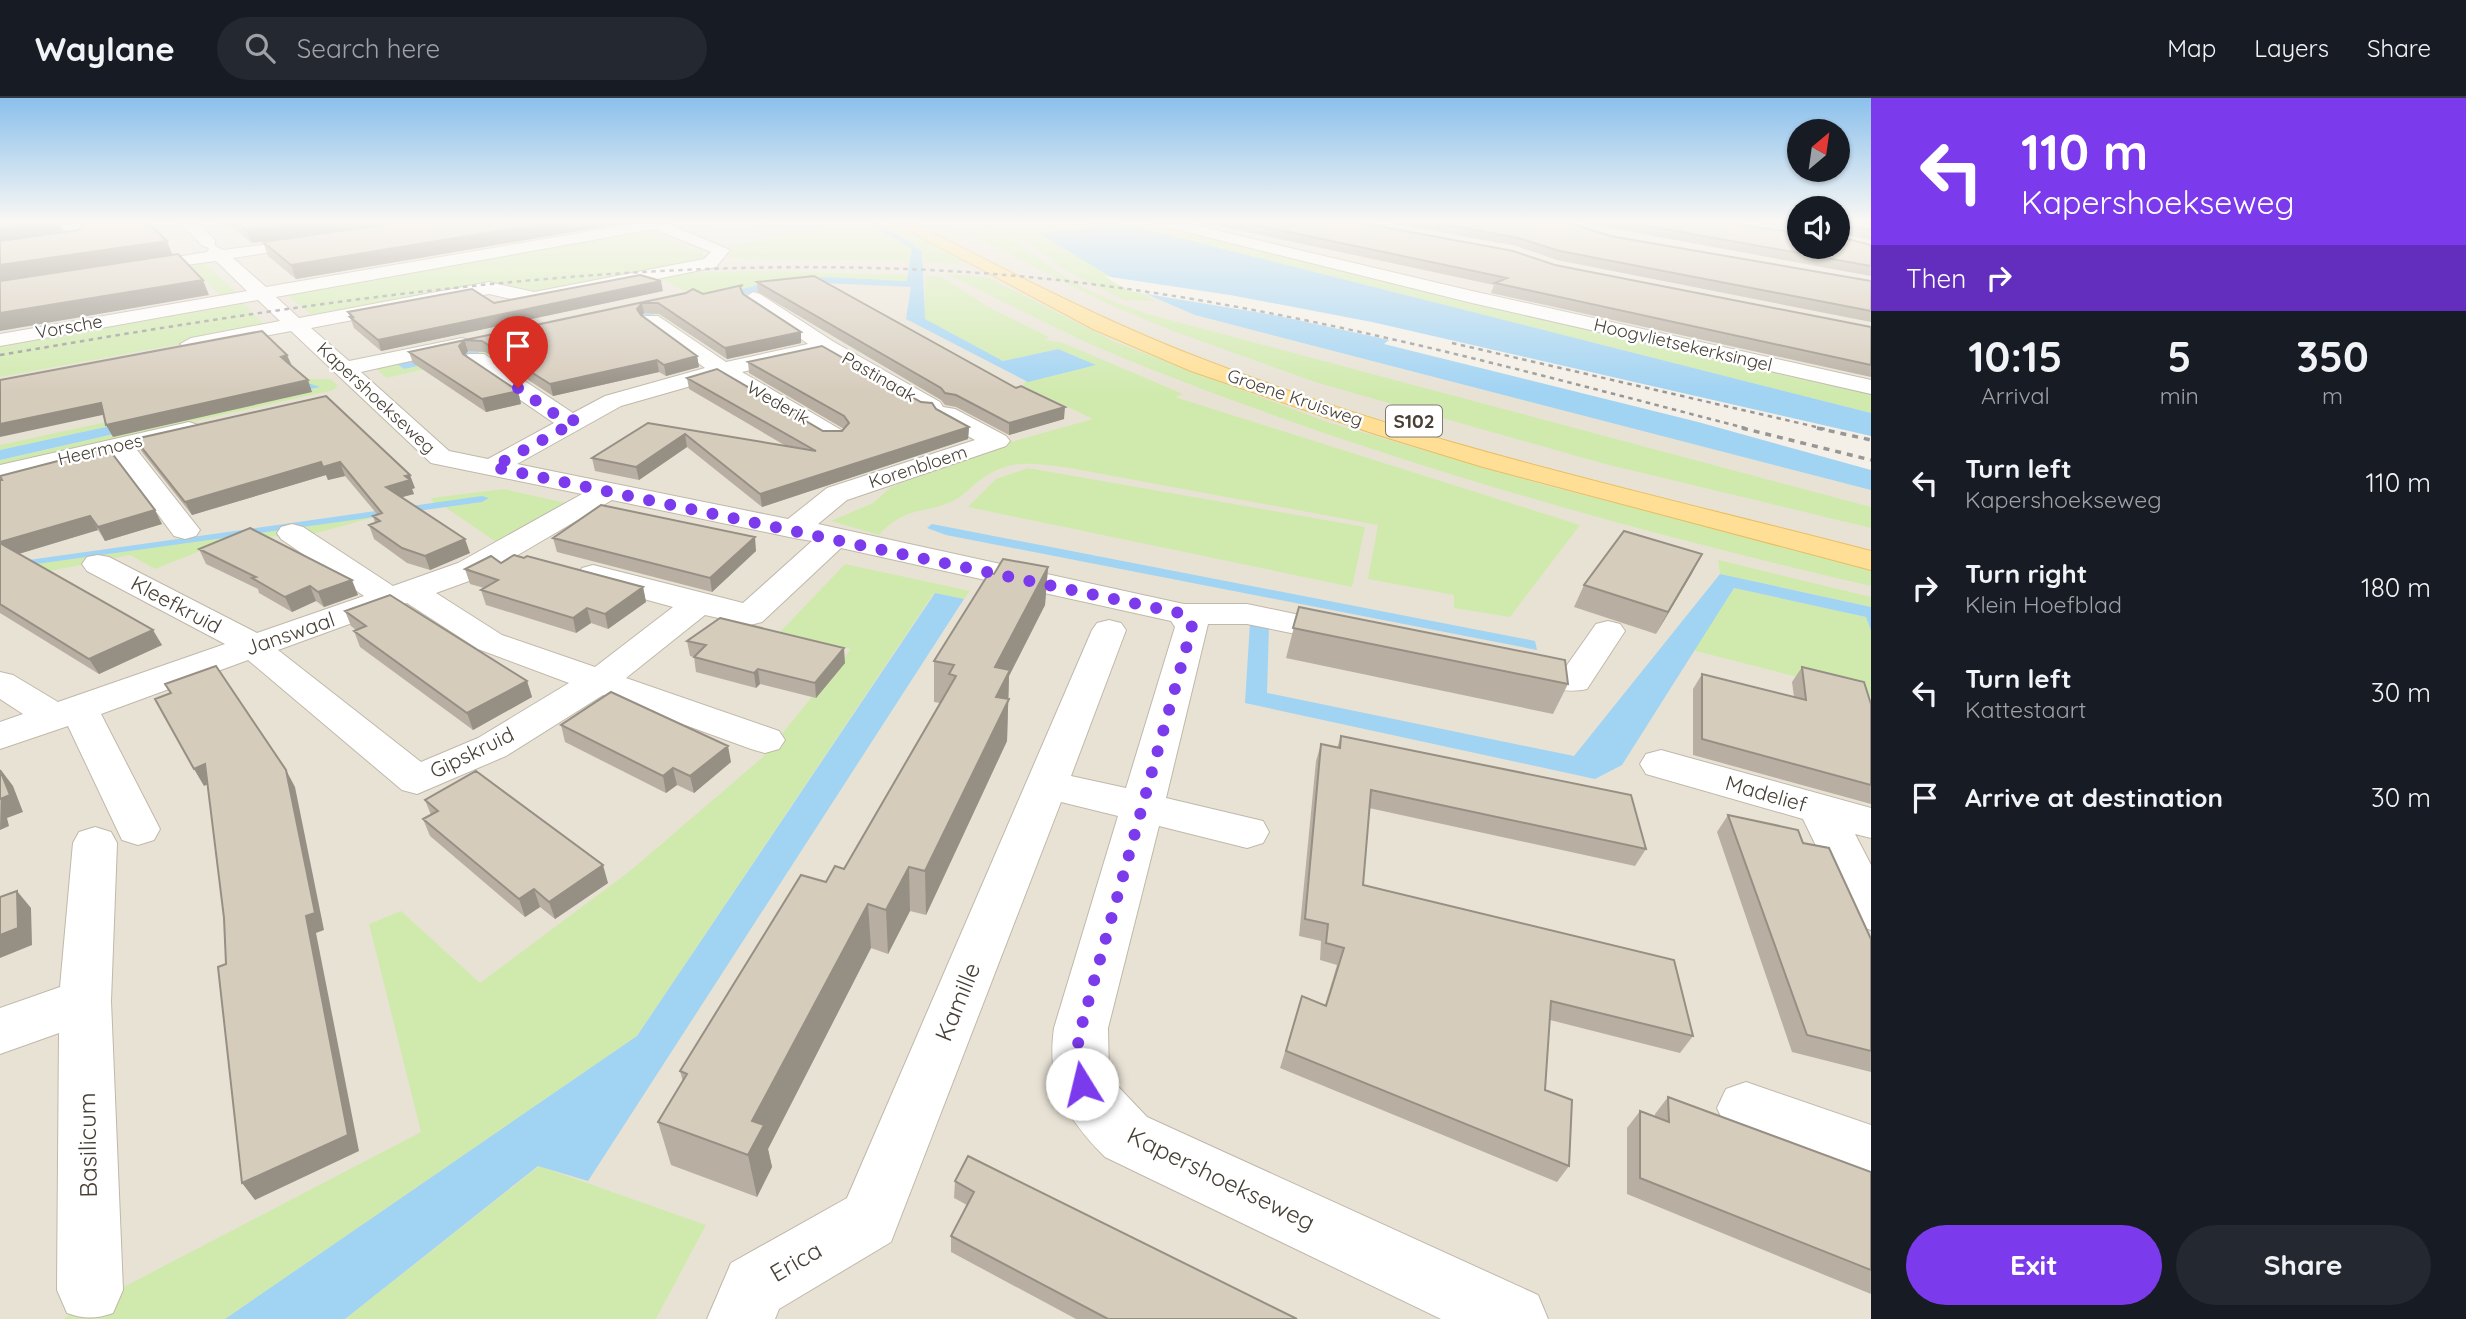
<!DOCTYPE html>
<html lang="en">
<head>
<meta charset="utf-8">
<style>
  body { margin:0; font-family:Quicksand,sans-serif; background:#242831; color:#f1f3f6; height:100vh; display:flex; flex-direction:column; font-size:26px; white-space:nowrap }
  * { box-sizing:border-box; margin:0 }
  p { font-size:23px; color:#9ea1a6 }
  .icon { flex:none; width:38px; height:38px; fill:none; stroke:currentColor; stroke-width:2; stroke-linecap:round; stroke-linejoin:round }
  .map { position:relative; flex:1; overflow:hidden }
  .details { display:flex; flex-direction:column; background:#171b24; width:595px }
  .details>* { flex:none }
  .hud { background:#7c3aed; color:#fff; overflow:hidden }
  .needle { width:46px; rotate:29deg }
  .buttons { position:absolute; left:1787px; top:21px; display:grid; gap:14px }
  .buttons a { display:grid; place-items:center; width:63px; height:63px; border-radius:50%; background:#171b24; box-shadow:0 2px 5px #0004; font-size:35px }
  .pin { position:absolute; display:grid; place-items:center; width:60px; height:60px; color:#fff; margin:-72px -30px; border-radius:50% 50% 50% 0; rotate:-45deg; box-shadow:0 0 7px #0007 }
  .pin .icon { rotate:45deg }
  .me { position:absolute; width:77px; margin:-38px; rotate:351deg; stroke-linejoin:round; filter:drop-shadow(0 0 5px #0008) }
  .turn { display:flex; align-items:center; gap:24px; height:147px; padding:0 35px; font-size:32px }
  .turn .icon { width:91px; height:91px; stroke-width:2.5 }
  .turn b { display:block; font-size:49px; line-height:60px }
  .then { display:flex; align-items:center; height:66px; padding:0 35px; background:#0003; gap:14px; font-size:26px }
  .eta { display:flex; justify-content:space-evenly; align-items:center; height:119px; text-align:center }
  .eta b { font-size:42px; font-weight:800; line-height:49px }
  .primary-button { display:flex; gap:14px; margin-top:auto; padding:14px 35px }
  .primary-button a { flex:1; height:80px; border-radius:42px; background:#7c3aed; color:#fff; font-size:28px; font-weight:800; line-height:80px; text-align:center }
  .primary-button a+a { background:#242831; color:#f1f3f6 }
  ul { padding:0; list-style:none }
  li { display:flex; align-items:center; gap:21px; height:105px; padding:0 35px }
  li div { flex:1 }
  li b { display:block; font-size:26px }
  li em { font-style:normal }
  header { display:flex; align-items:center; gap:42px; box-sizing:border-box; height:98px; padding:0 35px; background:#171b24; border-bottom:2px solid #363941 }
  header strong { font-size:33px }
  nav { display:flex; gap:38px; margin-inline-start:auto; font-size:24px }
  .search { width:490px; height:63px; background:#242831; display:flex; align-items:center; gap:18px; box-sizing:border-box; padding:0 24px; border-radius:38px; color:#9ea1a6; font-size:26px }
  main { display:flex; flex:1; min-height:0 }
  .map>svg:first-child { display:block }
  .residential { fill:#e8e2d5 }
  .green { fill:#d0eaae }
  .parking { fill:#e5e3df }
  .water { fill:#a1d3f3 }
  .pier { fill:#f4f0e7 }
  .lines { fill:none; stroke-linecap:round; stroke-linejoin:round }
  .stream { stroke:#a1d3f3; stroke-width:4.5 }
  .minor-casing { stroke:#c0b8a9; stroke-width:2 }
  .major-casing { stroke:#e8be61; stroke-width:2 }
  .minor { fill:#fff; fill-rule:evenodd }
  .major { fill:#ffdf95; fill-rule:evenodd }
  .rail-far1 { stroke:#979797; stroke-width:2.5; stroke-dasharray:4.5 4.5; stroke-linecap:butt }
  .rail { stroke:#979797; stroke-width:3.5; stroke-dasharray:6 6; stroke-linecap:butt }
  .wall { fill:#b8afa2 }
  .shaded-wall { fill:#968f84 }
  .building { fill:#d6ccbc; stroke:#968f84; stroke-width:2 }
  .route { stroke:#7c3aed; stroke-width:12; stroke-dasharray:0 21.6 }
  .labels { text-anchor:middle; stroke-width:5; stroke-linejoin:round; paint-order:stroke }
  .far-street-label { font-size:18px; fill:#484036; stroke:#fff }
  .shield { fill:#fff; stroke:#7f7972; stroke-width:2 }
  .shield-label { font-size:19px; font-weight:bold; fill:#484036 }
  .street-label { font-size:21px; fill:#484036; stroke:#fff }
  .near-street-label { font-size:24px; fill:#484036; stroke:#fff }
</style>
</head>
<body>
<header>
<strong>Waylane</strong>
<div class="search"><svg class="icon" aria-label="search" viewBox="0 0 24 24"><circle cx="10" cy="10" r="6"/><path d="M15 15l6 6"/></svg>Search here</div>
<nav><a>Map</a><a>Layers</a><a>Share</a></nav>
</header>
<main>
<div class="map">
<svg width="1871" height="1221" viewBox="0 0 1871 1221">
  <rect width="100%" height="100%" fill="#f4f0e7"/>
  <path class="residential" d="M0,125H1799V149H1838L1871,125V1221H0Z"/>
  <path class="green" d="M831,125H894L969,165L924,164L922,153L912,149L910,163L727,160L732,153L727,148L825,130L820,127Z
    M947,125C1005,124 1023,152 1067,180C1092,196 1120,206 1147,216L1871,409V430L1605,366L1315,284L1173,233L1108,206Z
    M984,125L1100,127L1102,129L1040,136L1155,203L1124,202L1065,172L1028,145Z
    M1121,125H1158L1396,185L1871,295V315Z
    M646,132L707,157L696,164L528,196L507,187L494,186L337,215L312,217L284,195Z
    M204,165L237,195L221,198L190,167Z
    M768,173L909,177L907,184C868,182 783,172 751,189L398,266L404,271L800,184L805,186L386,280L372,267L695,198L659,180L679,175Z
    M946,176L987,179L1115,244L1330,325L1544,387L1871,469V488C1619,430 1369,359 1128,262C1065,237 1007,204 946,176Z
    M926,177L942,179L990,210L1049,239L1045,242L1063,245L1183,296L1175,299L1580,427L1510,519L1454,510V497L1368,481L1378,427L1070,370C1039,366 1014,360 986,378C974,385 964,398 951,404C920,417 906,408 879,437L831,423L873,405L891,389L993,349L1093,321L1022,287L1058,251L1003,263L924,221Z
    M241,203L265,227L262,231L0,279V246Z
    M304,281H331L338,288L333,292L0,367V362L318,290L308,285L0,352V347Z
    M1028,370L1365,429L1352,489L968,409L996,381Z
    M504,391L566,405L496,444L445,409L482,404L487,399L434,406L431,400Z
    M378,418L317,435L228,442L155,471L130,457L0,483V471Z
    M1718,462L1871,499V509L1720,476Z
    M845,466L970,493L964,501L934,495L637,938L225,1221H62L421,1034L369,826L401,813L480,885L630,773L763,659L851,551L780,534Z
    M1734,490L1866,519L1871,533V598L1692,552Z
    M539,1068L706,1127L656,1221H345Z"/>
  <path class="parking" d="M669,125H697L706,128L746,125L768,133L796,127L810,132L729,148Z"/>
  <path class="water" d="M1091,125H1121L1871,315V392L1195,217L1123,186L1038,135L1103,129Z
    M912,148L922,153L925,221L1003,263L1058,251L1096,267L1028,284L906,221L911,189L800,184L404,271L397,266L751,189C783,172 868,182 907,183Z
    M308,285L320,289L0,362V352Z
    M482,398L489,400L482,404L0,471V466Z
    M932,426L1535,543L1537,552L946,437L927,430Z
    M1720,476L1871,509V533L1866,519L1734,490L1622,667L1595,681L1245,605L1250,525L1269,528L1267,595L1574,658Z
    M935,495L964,501L588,1083L538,1068L345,1221H225L637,938Z"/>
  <path class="pier" d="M1104,178L1230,197L1372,224L1871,338V372L1698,324L1384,246L1389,242L1279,218L1129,193Z"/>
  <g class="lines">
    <path class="stream" d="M871,125L912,148"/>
    <defs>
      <path id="minor" d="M66,125H105L102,128L81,131L86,140L84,143L0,156V146L68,137L63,128Z
        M180,125H196L215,142V148L223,152L322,139V145L316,147L233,160L266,189L638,125H666L730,152L716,169L534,206L489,196L311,230L349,263L462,240L469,242L473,246L469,250L361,274L449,353L488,361L554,325L468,266L465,261L468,256H484L573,315L605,298L705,270L644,226L641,222L644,218H658L726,264L808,246L744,200L753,194L760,196L834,244L940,304L943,309L955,311L1006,338L1010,343L1006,348L847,402L818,426L1184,506H1247L1357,529L1362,536L1357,543L1345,546L1247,526H1208L1166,700L1263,723L1269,734L1263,745L1247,750L1159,728L1108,930L1109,979L1147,1019L1538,1197L1548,1221H1441L1105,1059C1066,1020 1046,986 1054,930L1118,718L1061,704L891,1144L779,1211L775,1221H707L731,1165L847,1100L1092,532L1097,525L1109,522L1121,525L1126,532L1071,678L1126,690L1175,529L1171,523L841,450L762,524L750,527L705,517L626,580L779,633L785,642L779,651L765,655L751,651L603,597L506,658L417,696L402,692L248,562L101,616L160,731L154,742L138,747L122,742L68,628L0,651V624L23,616L0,601V574L13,577L58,604L225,546L87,473L82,466L87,459L98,457L109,459L257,535L364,498L281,441L277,435L281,429L292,426L303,429L393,488L458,465L582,396L431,365L291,233L191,252L180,246L191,240L280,223L258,202L0,248V236L247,193L216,163L127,175L124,171L127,167L207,154L209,150L203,148ZM654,131L711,154L704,161L534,194L489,184L299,220L276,199ZM823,256L922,314L934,315L937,321L975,342L827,390L788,421L517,366L621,308L719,280L825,343H843L847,338L843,333L742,274ZM612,402L794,440L812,443L743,505L593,467L582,470L577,477L582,484L673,509L595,569L502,537L436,495L480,479ZM407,505L478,551L569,585L478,640L421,664L278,552Z
        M1160,125H1185L1472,193L1871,282V296L1472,205L1163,128Z
        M189,324L198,327L202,332L198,337L137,352L200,432L196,438L185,441L174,438L114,357L0,383V367Z
        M1608,523L1620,526L1625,533L1587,591C1562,597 1530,585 1504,579L1499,571L1504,563L1517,560L1565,570L1596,526Z
        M1661,652L1871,710V740L1855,736L1871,767V832L1854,826L1803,721L1646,676L1640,666L1646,656Z
        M95,729L111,734L117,745L111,903L123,1192L113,1215C96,1221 84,1221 67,1215L57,1192L59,935L0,956V910L60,889L73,745L79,734Z
        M1746,984L1871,1027V1085L1726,1029L1717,1010L1726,991Z"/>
      <path id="major" d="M895,125H913C1009,173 1104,224 1205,262C1420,346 1648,395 1871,453V472L1483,369L1375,336L1191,273L1093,231Z"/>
    </defs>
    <use href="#minor" class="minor-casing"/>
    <use href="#major" class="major-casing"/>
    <use href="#minor" class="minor"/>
    <use href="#major" class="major"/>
    <path class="rail-far1" d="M1452,245L1825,331
      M0,257C337,199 675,148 1018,178C1267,201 1508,269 1749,331"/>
    <path class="rail" d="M1742,330L1871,362
      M1817,330L1871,342"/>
  </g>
  <path class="wall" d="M218,125H388L252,145L230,128Z
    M394,125H625L296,181L268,158L263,144Z
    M1205,125H1362L1555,167L1871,229V279L1491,195L1494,187Z
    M1391,125H1571L1610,138L1871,183V224L1557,162L1516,148Z
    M1583,125H1726L1799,149L1838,125H1871V142L1841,136L1840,139L1871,147V178Z
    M1764,125H1799V129Z
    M757,184L1064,321L1009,337L956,309L945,307L941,302L758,194Z
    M663,193L381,253L354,230L348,214Z
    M686,195L703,196L801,234V245L727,261L659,216L644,215L642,218L697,258L699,269L666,278L659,274L553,298L485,254L468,253L465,242Z
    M468,253L465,257L518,293L521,306L486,314L413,265L409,254Z
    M748,264L921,304L969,329L968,341L762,409L687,349L639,382L595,373L592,360L648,325L786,348L689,291L687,280L823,333H842L844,331L749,275Z
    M326,298L415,390L412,391L414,396L402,399L470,455L430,472L407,465L374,441L369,427L375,425L373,418L377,416L345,378L328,382L326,377L192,417L142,354L135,341Z
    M0,382L162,426L105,443L98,432L19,456L162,547L99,576L0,515Z
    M553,440L756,453L712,494L557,454Z
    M199,451L358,497L324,509L316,503L292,514L259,495L258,491L206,466Z
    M1702,456L1691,477L1656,536L1574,509L1584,487Z
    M524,460L643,489L646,504L608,531L591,525L576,535L486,507L481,492L484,490L470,486L465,471Z
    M1048,469L1045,507L1009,578L1007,643L926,817L910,813L888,856L871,850L768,1051L772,1069L757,1099L671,1067L658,1024L683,984L680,973L826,784L844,771L940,605L934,604V563L994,476Z
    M1299,509L1568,586L1553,616L1286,560Z
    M345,513L527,583L532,599L473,632L360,549L354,533L356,532L351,528Z
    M687,543L845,565L816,600L760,586L756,590L696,574L694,559L690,558Z
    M1802,569L1871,606V706L1693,657V591L1702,576L1794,599L1792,584Z
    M561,627L731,664L694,695L677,687L666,695L565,644Z
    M1341,638L1646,751L1635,768L1369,710L1363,787L1693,938L1680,955L1550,922L1545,992L1569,1068L1557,1084L1280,970L1302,898L1325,907L1337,867L1320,862L1321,843L1299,838L1316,663L1321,646L1337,650Z
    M425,702L608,785L555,821L540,809L525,819L430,738L423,721L431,717Z
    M1728,717L1803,745L1871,841V974L1792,954L1717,734Z
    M1668,999L1871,1074V1196L1627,1096V1030L1640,1013L1655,1019V1016Z
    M955,1083L1297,1221H1076L951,1154V1138L967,1107L954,1100Z"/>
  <path class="shaded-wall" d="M33,125H59L64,135L0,143V129Z
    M296,125H388L252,145L246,132Z
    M546,125H625L296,181L291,167Z
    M167,143L173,158L0,183V167Z
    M203,182L209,197L0,233V215Z
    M661,183L663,193L381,253L378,242Z
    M642,205L644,215L638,222L637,211Z
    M801,234V245L727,261L725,250Z
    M465,242L468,253L463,260L459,248Z
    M287,257L292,268L281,259Z
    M697,258L699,269L666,278L664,267Z
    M657,262L659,274L553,298L550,286Z
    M308,282L312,294L113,339L106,327Z
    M518,293L521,306L486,314L482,301Z
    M101,305L107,316L0,339V326Z
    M1065,309L1064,321L1009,337V325Z
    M969,329L968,341L762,409L760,396Z
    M685,336L687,349L639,382L636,369Z
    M321,364H340L345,378L328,382L326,377L192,417L185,404Z
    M410,377L415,390L412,391L414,396L391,402L386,389L405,378Z
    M155,412L162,426L105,443L98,429Z
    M90,418L98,432L8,459L0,447V444Z
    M755,439L756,453L712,494L710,480Z
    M465,441L470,455L430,472L425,458Z
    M1702,456L1691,477L1656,536L1668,514Z
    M1048,469L1045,507L1009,578L1007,643L926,817L925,773L995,569Z
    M352,482L358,497L324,509L318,494Z
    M310,488L316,503L292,514L285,499Z
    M643,489L646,504L608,531L605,516Z
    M587,510L591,525L576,535L573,520Z
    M153,532L162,547L99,576L89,561Z
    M844,550L845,565L816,600L815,585Z
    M758,571L760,586L756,590L754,575Z
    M527,583L532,599L473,632L467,615Z
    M728,648L731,664L694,695L690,678Z
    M205,666L215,683L204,688L194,671Z
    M673,670L677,687L666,695L663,678Z
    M1,672L13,688L23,714L7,720L9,728L0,732Z
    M286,672L295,689L324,832L316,835L359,1053L255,1102L242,1085L306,818Z
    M603,767L608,785L555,821L549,804Z
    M909,769L910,813L888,856L886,812Z
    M534,791L540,809L525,819L519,801Z
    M17,793L31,810L32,847L0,860V837Z
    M868,806L871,850L768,1051L772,1069L757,1099L748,1057L752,1023Z"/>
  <path class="building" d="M0,125H33L0,129Z
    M81,125H148L167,143L0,167V143L78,132L82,128Z
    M237,125H296L246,132Z
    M394,125H546L291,167L263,144Z
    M1246,125H1362L1513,153L1555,167L1871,229V267L1495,185L1507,180Z
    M1437,125H1571L1610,138L1871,183V213L1560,153L1518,140Z
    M1631,125H1726L1799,135V149H1838V125H1871V132L1843,127L1840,139L1871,147V168Z
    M178,156L203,182L0,215V183Z
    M640,177L661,183L378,242L350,219H353L348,214L472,191L494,205Z
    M814,178L1016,290L1021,288L1065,309L1009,325L956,297L945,295L941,290L757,184Z
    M743,187L740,189L743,196L801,234L725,250L658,205H642L637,211L641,217L697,258L664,267L657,262L550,286L482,243L465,242L686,195L693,191L703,196Z
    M262,233L287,257L281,259L308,282L106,327L101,305L0,326V282Z
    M465,242L459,248L463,256L518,293L482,301L409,254Z
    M822,248L921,304L932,305L936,311L969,329L760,396L685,336L636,369L592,360L648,325L816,353L687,280L717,271L823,333H842L849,325L844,318L748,264Z
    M326,298L410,377L405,378L410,382L386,389L465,441L425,458L402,450L369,427L380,423L373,418L382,415L340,364L323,369L321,364L185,404L135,341Z
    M108,350L155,412L98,429L90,418L0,444V382H2L0,378Z
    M601,407L755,439L710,480L553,440Z
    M250,430L352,482L318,494L310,488L285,499L252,480L256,479L199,451Z
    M1624,433L1702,456L1668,514L1584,487Z
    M0,445L153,532L89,561L0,506Z
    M514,457L524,460L527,458L643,489L605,516L587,510L573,520L481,492L498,482L465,471L491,458L501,465Z
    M1003,461L1048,469L995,569L1010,572L996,599L1009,601L925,773L909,769L886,812L868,806L752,1023L764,1027L748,1057L658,1024L687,976L680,973L801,777L826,784L835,768L844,771L956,578L949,576L954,567L934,563L989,475L994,476Z
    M390,497L527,583L467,615L354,533L366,528L345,513Z
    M1299,509L1565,562L1568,586L1293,530Z
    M720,520L844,550L815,585L758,571L754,575L694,559L706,547L687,543Z
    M216,568L286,672L315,815L306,818L348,1037L242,1085L218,869L226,866L224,820L205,666L194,671L155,601L171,595L165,586Z
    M1802,569L1864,584L1871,606V687L1702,641V576L1806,602Z
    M611,594L728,648L690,678L673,670L663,678L561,627Z
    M1341,638L1631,697L1646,751L1371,692L1363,787L1674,862L1693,938L1551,903L1545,992L1572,1002L1569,1068L1286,953L1302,898L1326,908L1344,850L1326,845L1328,826L1305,821L1321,646L1340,650Z
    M0,672L10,697L0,701Z
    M476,673L603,767L549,804L534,791L519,801L423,721L438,713L425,702Z
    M1728,717L1798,732L1803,745L1829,750L1871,841V953L1807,937Z
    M17,793L18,830L0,837V799Z
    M1668,999L1871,1074V1172L1640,1080V1013L1669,1024Z
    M968,1058L1297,1221H1108L951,1138L974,1094L955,1083Z"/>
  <linearGradient id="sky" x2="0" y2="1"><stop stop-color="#8bc0ec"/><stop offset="0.42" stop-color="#faf8f4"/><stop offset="1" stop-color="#faf8f4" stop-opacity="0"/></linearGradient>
  <rect width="1871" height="295" fill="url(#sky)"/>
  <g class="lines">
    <path class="route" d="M518,290L559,319L577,323L493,369L1184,516L1192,529L1081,930L1076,957L1082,986"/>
  </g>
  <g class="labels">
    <g class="far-street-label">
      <text transform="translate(69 229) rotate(-10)" y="6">Vorsche</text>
      <text transform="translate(1683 247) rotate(13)" y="6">Hoogvlietsekerksingel</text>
      <text transform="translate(879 279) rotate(30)" y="6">Pastinaak</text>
      <text transform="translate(376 300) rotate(43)" y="6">Kapershoekseweg</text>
      <text transform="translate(1295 300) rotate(19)" y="6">Groene Kruisweg</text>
      <text transform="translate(778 305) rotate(30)" y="6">Wederik</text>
      <text transform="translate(100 352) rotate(-13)" y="6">Heermoes</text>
      <text transform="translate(918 369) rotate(-18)" y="6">Korenbloem</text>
    </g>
    <rect class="shield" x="1386" y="307.5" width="56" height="31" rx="5"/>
    <g class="shield-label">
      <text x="1414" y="330">S102</text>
    </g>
    <g class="street-label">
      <text transform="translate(176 507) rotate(28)" y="7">Kleefkruid</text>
      <text transform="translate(290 536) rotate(-19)" y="7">Janswaal</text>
      <text transform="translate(472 655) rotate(-26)" y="7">Gipskruid</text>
      <text transform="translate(1766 696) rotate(16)" y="7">Madelief</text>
    </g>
    <g class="near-street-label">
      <text transform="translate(958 904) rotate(-68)" y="8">Kamille</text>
      <text transform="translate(88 1047) rotate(-91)" y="8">Basilicum</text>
      <text transform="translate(1221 1081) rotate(26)" y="8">Kapershoekseweg</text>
      <text transform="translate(796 1164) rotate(-30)" y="8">Erica</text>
    </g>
  </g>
</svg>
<div class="buttons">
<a><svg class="needle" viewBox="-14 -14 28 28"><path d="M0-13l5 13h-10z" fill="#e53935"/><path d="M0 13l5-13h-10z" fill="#9ea1a6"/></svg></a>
<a><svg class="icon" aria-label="sound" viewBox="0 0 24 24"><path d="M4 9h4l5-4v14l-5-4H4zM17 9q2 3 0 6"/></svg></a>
</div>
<div class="pin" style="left:518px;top:290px;background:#d93025"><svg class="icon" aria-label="arrive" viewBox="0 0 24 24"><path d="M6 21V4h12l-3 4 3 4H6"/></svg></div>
<svg class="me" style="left:1082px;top:986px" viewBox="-20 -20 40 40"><circle r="19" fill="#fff"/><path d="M0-13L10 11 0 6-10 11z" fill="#7c3aed"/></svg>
</div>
<section class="details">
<div class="hud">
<div class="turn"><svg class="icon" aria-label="left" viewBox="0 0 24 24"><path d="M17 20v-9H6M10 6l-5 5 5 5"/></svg><div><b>110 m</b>Kapershoekseweg</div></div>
<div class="then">Then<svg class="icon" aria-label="right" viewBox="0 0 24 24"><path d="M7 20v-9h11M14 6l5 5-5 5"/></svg></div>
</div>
<div class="eta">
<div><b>10:15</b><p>Arrival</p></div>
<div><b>5</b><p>min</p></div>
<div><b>350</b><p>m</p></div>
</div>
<ul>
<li><svg class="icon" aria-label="left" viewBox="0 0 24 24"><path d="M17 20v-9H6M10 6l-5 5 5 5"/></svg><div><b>Turn left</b><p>Kapershoekseweg</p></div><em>110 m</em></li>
<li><svg class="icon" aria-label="right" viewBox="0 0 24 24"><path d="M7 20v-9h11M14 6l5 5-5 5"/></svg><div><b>Turn right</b><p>Klein Hoefblad</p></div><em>180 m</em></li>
<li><svg class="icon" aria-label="left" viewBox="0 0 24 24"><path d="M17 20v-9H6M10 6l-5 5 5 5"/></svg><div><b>Turn left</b><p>Kattestaart</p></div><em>30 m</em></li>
<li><svg class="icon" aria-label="arrive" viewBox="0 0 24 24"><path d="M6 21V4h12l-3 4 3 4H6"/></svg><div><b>Arrive at destination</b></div><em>30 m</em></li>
</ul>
<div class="primary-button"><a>Exit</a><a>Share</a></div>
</section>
</main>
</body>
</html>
